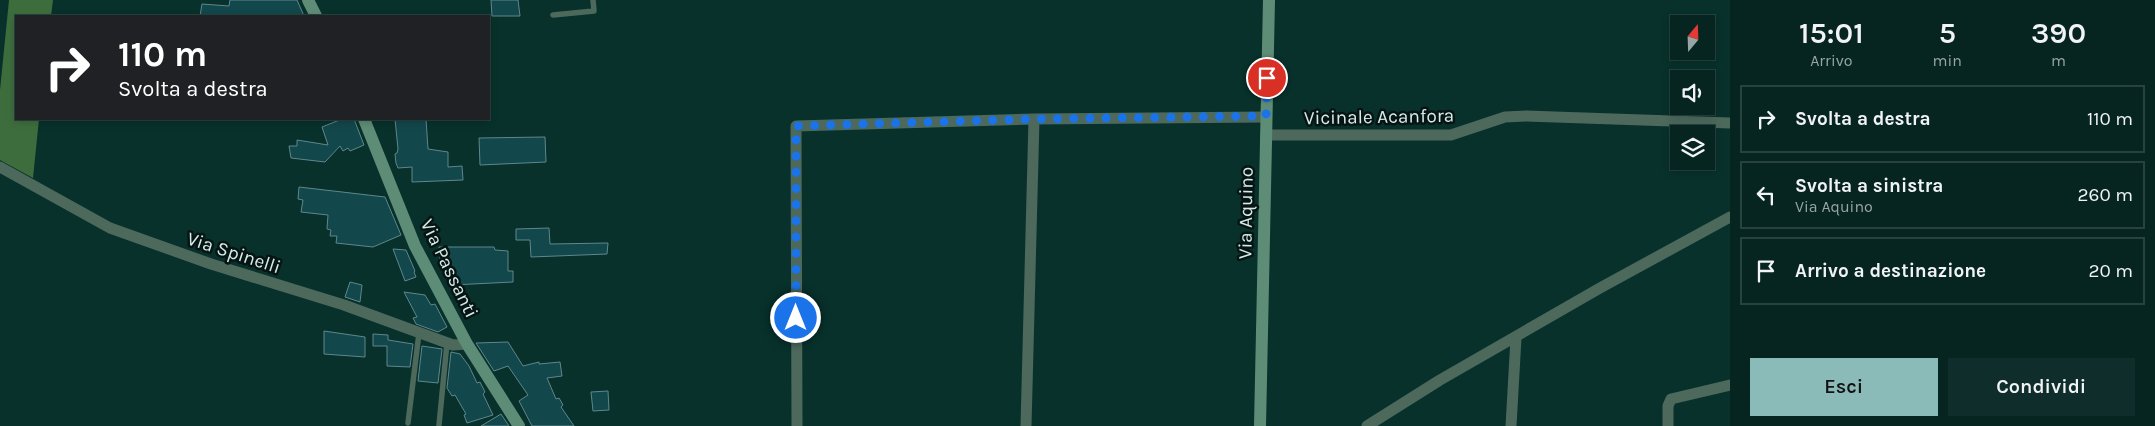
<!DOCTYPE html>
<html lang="it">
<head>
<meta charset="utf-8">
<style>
  body { margin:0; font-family:Karla,sans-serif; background:#0f2d2a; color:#f1f3f6; height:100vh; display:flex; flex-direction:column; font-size:19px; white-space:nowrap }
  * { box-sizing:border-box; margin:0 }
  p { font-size:16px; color:#98a5a5 }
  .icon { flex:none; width:28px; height:28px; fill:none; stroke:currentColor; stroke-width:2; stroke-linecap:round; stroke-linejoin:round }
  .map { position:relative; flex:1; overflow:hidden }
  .side { display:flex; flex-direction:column; background:#062521; width:425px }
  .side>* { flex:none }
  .banner { position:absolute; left:15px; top:15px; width:475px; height:105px; border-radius:0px; box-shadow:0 2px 8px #0003,0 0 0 1px #27423f; background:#202124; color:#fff; overflow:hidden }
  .needle { width:32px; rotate:19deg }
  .controls { position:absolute; left:1670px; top:15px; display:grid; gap:10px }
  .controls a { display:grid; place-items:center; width:45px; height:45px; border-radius:0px; background:#062521; box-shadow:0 2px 8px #0003,0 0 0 1px #27423f; font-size:25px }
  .pin { position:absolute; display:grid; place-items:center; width:42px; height:42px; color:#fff; margin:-21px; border:2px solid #fff; border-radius:50%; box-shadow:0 1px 5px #0007 }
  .me { position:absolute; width:55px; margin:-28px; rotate:0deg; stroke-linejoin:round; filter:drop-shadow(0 0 4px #0008) }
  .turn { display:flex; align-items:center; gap:18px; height:105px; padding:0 20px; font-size:22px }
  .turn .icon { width:65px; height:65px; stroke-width:2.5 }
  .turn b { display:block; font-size:35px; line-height:42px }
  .eta { display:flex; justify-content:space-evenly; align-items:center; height:85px; text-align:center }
  .eta b { font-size:30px; font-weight:600; line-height:35px }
  .action { display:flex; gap:10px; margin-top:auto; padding:10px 20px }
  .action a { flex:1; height:58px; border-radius:0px; background:#8bbbb9; color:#111; font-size:20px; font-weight:600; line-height:58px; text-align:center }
  .action a+a { background:#0f2d2a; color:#f1f3f6 }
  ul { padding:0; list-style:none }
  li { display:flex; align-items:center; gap:15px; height:68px; margin:0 10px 8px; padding:0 10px; border:2px solid #27423f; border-radius:0px }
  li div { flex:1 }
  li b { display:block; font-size:19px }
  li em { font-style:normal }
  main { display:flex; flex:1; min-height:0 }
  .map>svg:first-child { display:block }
  .forest { fill:#3e6d3d }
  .building { fill:#12474c; stroke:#5f878c }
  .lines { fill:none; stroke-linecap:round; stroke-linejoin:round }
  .lane { stroke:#4c695c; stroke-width:5.5 }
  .street { stroke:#4c695c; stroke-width:11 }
  .secondary { stroke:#5e8d77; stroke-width:12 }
  .route { stroke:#1a73e8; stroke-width:9; stroke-dasharray:0 16.2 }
  .labels { text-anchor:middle; stroke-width:5; stroke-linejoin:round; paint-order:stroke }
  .street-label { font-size:19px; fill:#d7ece9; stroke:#061513 }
</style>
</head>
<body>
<main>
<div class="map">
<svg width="1730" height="426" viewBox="0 0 1730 426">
  <rect width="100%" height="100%" fill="#08312c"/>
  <path class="forest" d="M9,0H53L51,16H16V119H39L33,178L0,160V90Z"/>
  <path class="building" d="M230,0H297L304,16H200L202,4L229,6Z
    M491,0H518L520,16H492Z
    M342,119H354L364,145L350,151L348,148L343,151L340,146L325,162L291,158L289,146H297V140L328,145L322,127Z
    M395,119H426L428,149L448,152V167L462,166L463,180L412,182V167L398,168L396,163L395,154L397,153L398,149Z
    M545,137L546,162L480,165L479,138Z
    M299,187L385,197L401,235L373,247L336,243L337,236H330L331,230L327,229L328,215L301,212L303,200L298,199Z
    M549,228L550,244L608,243L607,254L531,257L530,240H516V229Z
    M439,247H494L495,250L508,251V271H513V282L452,285L449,260H440Z
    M393,249L406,250L415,271L414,272L416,277L405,281Z
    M350,282L362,285L360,302L345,297Z
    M404,292L425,295L431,305L435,304L447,327L438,332L416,324L413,318L417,317Z
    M324,331L365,337V357L324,354Z
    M373,334L388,335V340L413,344L410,367L387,366V346H373Z
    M508,342L523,366L539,362V364L560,362L562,376L547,378L556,399L559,398L563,405L561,407L574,426H532L519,401L528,395L508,366L494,371L476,343Z
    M422,346L442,349L438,383L418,381Z
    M451,352L460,354L469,366L477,383L480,382L485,392L483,394L493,415L467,423L464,415L466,414L455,395L452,396L447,388Z
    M608,391L609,410L593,411L591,392Z
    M501,414L509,426H481Z"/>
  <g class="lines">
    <path class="lane" d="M553,15L594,11L593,0
      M408,423L419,333
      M439,425L447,343"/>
    <path class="street" d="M1266,135H1451L1505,117L1526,116L1730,123
      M0,167L110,228L211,264L344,305L453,345L467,344
      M797,426L796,126L1034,119L1266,117
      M1026,426L1034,119
      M1367,426L1440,380L1600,288L1730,217
      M1511,426L1516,338
      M1668,426V406L1671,399L1730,385"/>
    <path class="secondary" d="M308,0L316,16
      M364,119L415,246L467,344L519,426
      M1260,426L1269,0"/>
  </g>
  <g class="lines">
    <path class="route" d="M796,318V126L1034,119L1266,116L1267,78"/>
  </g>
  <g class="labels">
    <g class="street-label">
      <text transform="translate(1379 116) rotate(-1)" y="7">Vicinale Acanfora</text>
      <text transform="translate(1245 213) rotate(-89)" y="7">Via Aquino</text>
      <text transform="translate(234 252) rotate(18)" y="7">Via Spinelli</text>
      <text transform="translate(450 268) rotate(64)" y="7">Via Passanti</text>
    </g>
  </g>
</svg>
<div class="controls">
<a><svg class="needle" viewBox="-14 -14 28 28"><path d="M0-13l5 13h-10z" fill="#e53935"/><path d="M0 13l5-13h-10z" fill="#98a5a5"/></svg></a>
<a><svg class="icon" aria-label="sound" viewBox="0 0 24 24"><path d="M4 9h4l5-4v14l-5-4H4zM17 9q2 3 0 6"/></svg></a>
<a><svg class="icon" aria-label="layers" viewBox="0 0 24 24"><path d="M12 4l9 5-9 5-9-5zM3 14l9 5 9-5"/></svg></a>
</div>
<div class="pin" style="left:1267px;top:78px;background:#d93025"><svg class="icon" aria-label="arrive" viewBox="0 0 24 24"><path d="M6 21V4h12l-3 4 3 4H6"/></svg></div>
<svg class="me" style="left:796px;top:318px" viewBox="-20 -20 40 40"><circle r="17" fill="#1a73e8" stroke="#fff" stroke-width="3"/><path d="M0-11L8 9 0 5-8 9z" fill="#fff"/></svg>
<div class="banner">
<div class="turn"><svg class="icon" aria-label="right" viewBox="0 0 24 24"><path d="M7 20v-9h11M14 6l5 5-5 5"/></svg><div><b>110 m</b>Svolta a destra</div></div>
</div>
</div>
<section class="side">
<div class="eta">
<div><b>15:01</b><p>Arrivo</p></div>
<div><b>5</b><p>min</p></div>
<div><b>390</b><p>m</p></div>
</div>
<ul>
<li><svg class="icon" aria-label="right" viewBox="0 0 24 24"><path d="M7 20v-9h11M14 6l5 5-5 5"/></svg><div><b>Svolta a destra</b></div><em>110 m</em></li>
<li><svg class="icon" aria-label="left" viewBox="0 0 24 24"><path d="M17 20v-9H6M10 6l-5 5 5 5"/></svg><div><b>Svolta a sinistra</b><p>Via Aquino</p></div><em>260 m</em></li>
<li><svg class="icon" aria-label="arrive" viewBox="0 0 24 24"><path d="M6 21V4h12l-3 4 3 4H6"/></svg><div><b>Arrivo a destinazione</b></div><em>20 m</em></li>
</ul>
<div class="action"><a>Esci</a><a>Condividi</a></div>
</section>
</main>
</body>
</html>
